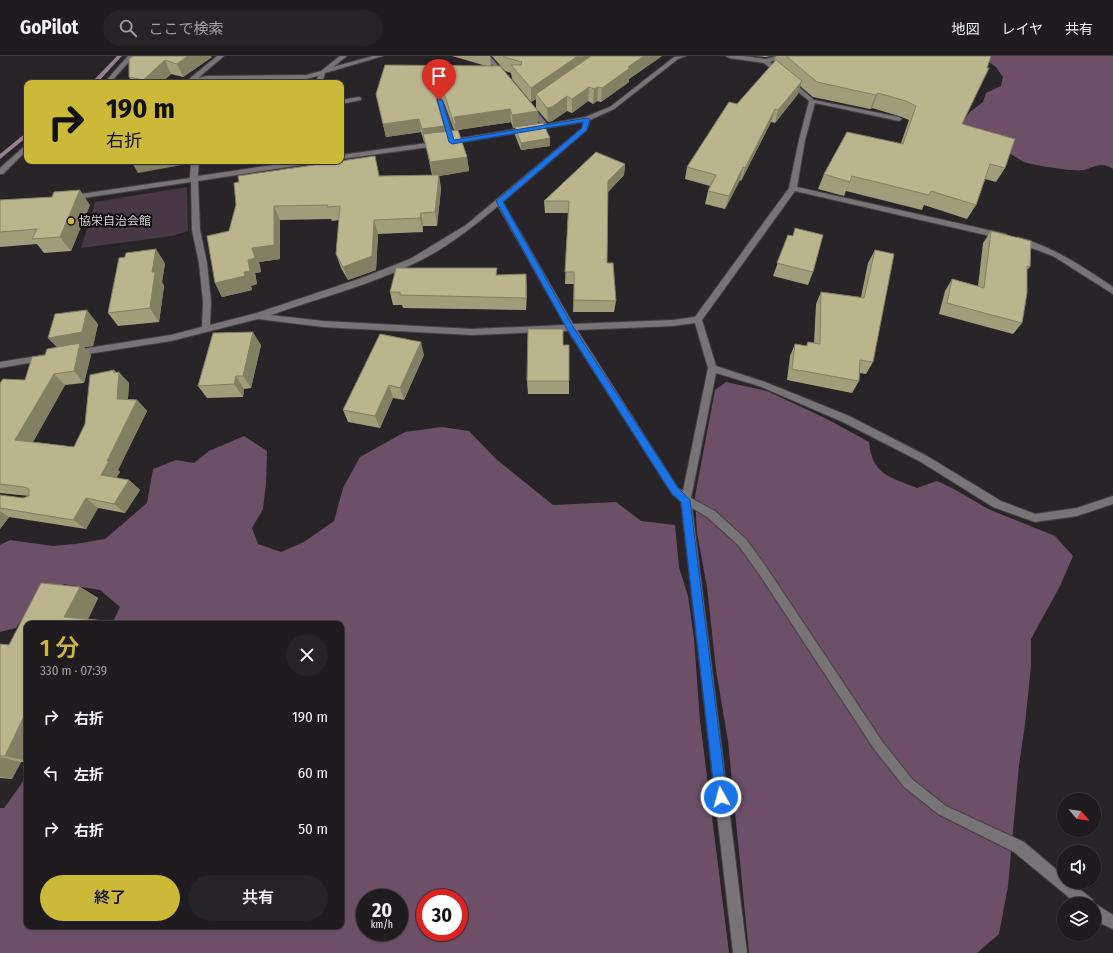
<!DOCTYPE html>
<html lang="ja">
<head>
<meta charset="utf-8">
<style>
  body { margin:0; font-family:"Fira Sans Condensed","Noto Sans JP",sans-serif; background:#272427; color:#f1f3f6; height:100vh; display:flex; flex-direction:column; font-size:15px; white-space:nowrap }
  * { box-sizing:border-box; margin:0 }
  p { font-size:13px; color:#a1a1a4 }
  .icon { flex:none; width:22px; height:22px; fill:none; stroke:currentColor; stroke-width:2; stroke-linecap:round; stroke-linejoin:round }
  .map { position:relative; flex:1; overflow:hidden }
  .details { position:absolute; left:24px; top:565px; width:320px; height:308px; display:flex; flex-direction:column; background:#1f1b1e; border-radius:8px; box-shadow:0 1px 3px #0004,0 0 0 1px #3c393c }
  .details>* { flex:none }
  .guide { position:absolute; left:24px; top:24px; width:320px; height:84px; border-radius:8px; box-shadow:0 1px 3px #0004,0 0 0 1px #3c393c; background:#cdb938; color:#111; overflow:hidden }
  .needle { width:26px; rotate:118deg }
  .fabs { position:absolute; left:1057px; top:737px; display:grid; gap:8px }
  .fabs a { display:grid; place-items:center; width:44px; height:44px; border-radius:50%; background:#1f1b1e; box-shadow:0 1px 3px #0004,0 0 0 1px #3c393c; font-size:20px }
  .speed { position:absolute; left:356px; top:833px; display:flex; gap:8px; font-size:20px; font-weight:700; text-align:center }
  .speed>* { display:grid; place-content:center; width:52px; height:52px; border-radius:50%; background:#1f1b1e; box-shadow:0 1px 3px #0004,0 0 0 1px #3c393c; line-height:1 }
  .speed small { font-size:10px; font-weight:400 }
  .speed .limit { border:6px solid #d22; background:#fff; color:#111 }
  .pin { position:absolute; display:grid; place-items:center; width:34px; height:34px; color:#fff; margin:-41px -17px; border-radius:50% 50% 50% 0; rotate:-45deg; box-shadow:0 0 4px #0007 }
  .pin .icon { rotate:45deg }
  .me { position:absolute; width:44px; margin:-22px; rotate:353deg; stroke-linejoin:round; filter:drop-shadow(0 0 3px #0008) }
  .turn { display:flex; align-items:center; gap:14px; height:84px; padding:0 16px; font-size:18px }
  .turn .icon { width:52px; height:52px; stroke-width:2.5 }
  .turn b { display:block; font-size:28px; line-height:34px }
  .round { display:grid; place-items:center; flex:none; width:42px; height:42px; border-radius:21px; background:#272427 }
  .overview { display:flex; align-items:center; justify-content:space-between; height:68px; padding:0 16px }
  h1 { font-size:24px; font-weight:600; line-height:30px; color:#cdb938 }
  .button { display:flex; gap:8px; margin-top:auto; padding:8px 16px }
  .button a { flex:1; height:46px; border-radius:24px; background:#cdb938; color:#111; font-size:16px; font-weight:600; line-height:46px; text-align:center }
  .button a+a { background:#272427; color:#f1f3f6 }
  ul { padding:0; list-style:none }
  li { display:flex; align-items:center; gap:12px; height:56px; padding:0 16px }
  li div { flex:1 }
  li b { display:block; font-size:15px }
  li em { font-style:normal }
  header { display:flex; align-items:center; gap:24px; box-sizing:border-box; height:56px; padding:0 20px; background:#1f1b1e; border-bottom:1px solid #3c393c }
  header strong { font-size:19px }
  nav { display:flex; gap:22px; margin-inline-start:auto; font-size:14px }
  .search { width:280px; height:36px; background:#272427; display:flex; align-items:center; gap:10px; box-sizing:border-box; padding:0 14px; border-radius:22px; color:#a1a1a4; font-size:15px }
  .map>svg:first-child { display:block }
  .green { fill:#483744 }
  .forest { fill:#6d4f67; fill-rule:evenodd }
  .lines { fill:none; stroke-linecap:round; stroke-linejoin:round }
  .stream { fill:#967f91; fill-rule:evenodd }
  .minor-casing { stroke:#444043; stroke-width:2 }
  .minor { fill:#787377; fill-rule:evenodd }
  .wall { fill:#a19c7a; fill-rule:evenodd }
  .shaded-wall { fill:#837f63 }
  .building { fill:#bbb58e; stroke:#837f63 }
  .route { fill:#1a73e8; stroke:#114b97 }
  .poi-dot { fill:#cdb938; stroke:#100e10; stroke-width:1.5 }
  .labels { text-anchor:middle; stroke-width:4; stroke-linejoin:round; paint-order:stroke }
  .far-poi-label { font-size:12px; fill:#d4d1d3; stroke:#100e10; text-anchor:start }
</style>
</head>
<body>
<header>
<strong>GoPilot</strong>
<div class="search"><svg class="icon" aria-label="search" viewBox="0 0 24 24"><circle cx="10" cy="10" r="6"/><path d="M15 15l6 6"/></svg>ここで検索</div>
<nav><a>地図</a><a>レイヤ</a><a>共有</a></nav>
</header>
<div class="map">
<svg width="1113" height="897" viewBox="0 0 1113 897">
  <rect width="100%" height="100%" fill="#292428"/>
  <path class="green" d="M187,131L188,175L172,180L81,192L95,146Z"/>
  <path class="forest" d="M980,0H1113V113C1102,105 1095,111 1084,114C1073,116 1042,110 1031,108L1024,106L1004,94L965,81L962,67L970,56L983,46L986,37L1001,30L1003,21L996,11Z
    M726,326L767,335L827,363L869,386C872,419 890,421 917,432L937,425L954,433L988,453L1055,480L1073,500L1060,530L1031,583V610L1025,668L1019,709L1008,830L999,878L977,897H749L728,685L716,614L707,531L697,477L695,440L715,334Z
    M442,371L469,375L496,403L553,449L616,446L641,465L675,469L679,511L688,540L694,583L700,665L729,897H0V752H4L27,720V870H341V568H112L120,551L100,534L64,528L29,553L16,572L0,576V489L10,484L53,490L75,488L105,483L147,447L153,413L176,404L194,407L209,395L244,380L267,395L266,427L263,453L252,472L258,488L281,496L304,486L334,465L343,432L360,401L405,376ZM365,842H399V876H365ZM425,842H459V876H425Z"/>
  <g class="lines">
    <path class="stream" d="M117,0H122L97,27H91Z
      M27,76V81L0,103V98Z"/>
    <defs>
      <path id="minor" d="M128,0H134L110,27H104Z
        M217,0H224L198,22L207,20L306,19L321,15L340,0H347L333,11L373,0H383L325,17L322,27H316L318,20L306,23L207,24L190,27H177L188,24Z
        M484,0H490L506,19V21H502Z
        M686,0L678,3L614,53L590,64L587,74L503,146L573,268L673,264L695,261L789,132L799,84L809,45L764,7L729,2L726,0H743L766,3L776,0H785L770,6L814,44L899,61L902,63L899,65L815,47L805,84L797,131L1006,178L1007,180L1003,183L795,135L702,264L716,310L765,326L849,360L927,400L1001,445L1035,458L1077,452L1113,440V448L1077,460L1035,466L993,451L921,406L843,366L759,330L716,317L691,442L715,455L746,483L767,512L882,685L912,723L946,750L1024,786L1064,820V826H1071L1092,843L1094,847L1113,859V873L1094,864V848H1077L1014,796L938,758L904,731L874,693L759,518L738,489L707,461L692,452L747,897H733L681,446L672,438L568,275L472,279L323,271L258,263L171,285L75,300L71,297L75,294L171,279L202,271L203,246L199,207L192,174L191,126L70,144L66,142L67,140L190,122L191,105H199L198,120L300,105H318L314,107L198,125L200,174L207,207L211,246L210,269L257,257L359,223L410,203L466,169L582,72L583,66L452,88L341,103V99L448,84L436,44L437,43L442,44L455,83L541,69L527,50L530,48L532,49L547,68L585,61L610,51L674,1ZM498,150L565,269L472,273L323,265L271,259C319,242 370,229 415,207C445,193 473,171 498,150ZM695,267L708,312L683,435L678,432L577,274L673,270Z
        M359,41L361,42V44L341,48V44Z
        M27,88V94L3,118H0V112Z
        M1018,181C1054,191 1083,211 1113,231V238L1053,200L1015,186L1014,184Z
        M43,299L46,300L47,302L46,304L0,312V306Z"/>
    </defs>
    <use href="#minor" class="minor-casing"/>
    <use href="#minor" class="minor"/>
  </g>
  <path class="wall" d="M452,0H490L491,10L538,68L550,90L521,94L515,79V72H513L511,66L458,74L467,101L469,115L439,120L441,133L437,170H423V176L378,178L376,214L348,224L341,212L336,198L339,164L332,165L331,163L280,164V203L259,206L261,216L255,217L257,228L251,230L252,234L222,241L215,227L236,149L380,120L432,119L425,86H424L421,76L386,81L376,38L486,10ZM438,41L443,44L454,74L445,75L444,70L436,43Z
    M492,0H662L629,23V26L601,46L597,45L593,48L588,45L572,57L567,55L552,65L548,66L536,52V43L531,46L512,23L511,17L505,15Z
    M754,0H771L766,1Z
    M776,0H991L962,68L1005,112L996,126L985,123L976,149L967,163L924,149L922,154L846,135L844,140L818,133L824,118L901,87L909,64L899,60L872,52L870,53L813,41L800,30L798,38L775,67L771,66L741,125L740,124L725,153L705,148L708,135L710,130L685,123L687,111L737,48L774,6Z
    M212,1L183,21L171,18L161,27H132L129,21V3Z
    M625,108L624,119L608,136L607,207L616,245L614,256H573L574,228H565L568,157H545L544,145Z
    M0,144L90,149L71,195L44,197L37,188L0,191Z
    M991,175L1030,211L1027,214L1022,267L1013,278L939,258L945,235L952,223L978,230L983,187Z
    M788,179L813,216L808,229L773,220Z
    M875,194L873,306L866,318L859,317V325L852,337L787,324L790,300L795,288L806,290L808,286L814,287L816,248L821,236L861,241L868,207Z
    M165,207L162,226L164,230L159,266L118,270L108,257Z
    M498,219L527,231L526,254L403,252L402,249H393L390,236Z
    M98,268L93,290L84,291L91,299L84,327L65,329L33,386L74,391L114,314L129,327L128,343L137,344L147,355L118,414L120,416L116,422L129,424L140,434L125,457L98,452L86,473L9,461L0,473V439L23,442L29,440L0,437V327L25,324L57,291L48,282Z
    M261,289L251,332L244,333L243,341L207,342L198,330Z
    M424,299L404,344L393,342L380,372L348,366L343,354Z
    M527,325H569V338H528Z
    M41,527L80,531L98,542L88,563L106,565L111,568H27V706H21L12,723L0,722V588L9,589Z"/>
  <path class="shaded-wall" d="M188,0H211L212,1L183,21L177,8Z
    M578,0H598L536,38V43L531,46V32Z
    M644,0H662L629,23V26L601,46L602,32L628,11Z
    M165,4L171,18L161,27H145L143,24Z
    M802,25L798,38L775,67L778,54Z
    M436,28L438,41L435,44L433,31Z
    M589,31L588,45L572,57V43Z
    M598,31L597,45L593,48L594,33Z
    M878,37L872,52L870,53L876,39Z
    M567,40V55L552,65L548,66L547,52Z
    M510,53L511,66L457,74L456,81L454,68V61Z
    M775,53L771,66L741,125L745,112Z
    M538,55V68L513,72L512,59Z
    M419,63L421,76L386,81L383,68Z
    M444,70L446,83L423,78L425,86H424L422,73Z
    M550,82V90L521,94V87Z
    M467,101L469,115L439,120L441,133L437,170L435,156L433,121L430,106Z
    M131,105H187V108L138,117Z
    M625,108L624,119L607,137L608,125Z
    M743,111L740,124L725,153L729,140Z
    M852,120L844,140L850,126Z
    M80,134L90,149L71,195L60,181Z
    M274,150L280,164V203L259,206L261,216L255,217L257,228L251,230L252,234L222,241L215,227L244,216L252,192Z
    M421,157L423,170V176L420,162Z
    M374,164L378,178L376,214L348,224L343,211Z
    M156,193L165,207L162,226L164,230L159,266L150,252L152,216Z
    M526,218L527,231L526,254Z
    M87,254L98,268L93,290L84,291L91,299L84,327L74,315L61,295L48,282Z
    M253,276L261,289L251,332L243,320Z
    M421,286L424,299L404,344L400,332Z
    M114,314L119,319V316L129,327L127,354L117,343Z
    M54,318L65,329L28,395L15,384Z
    M236,320L244,333L243,341L234,328Z
    M389,329L393,342L380,372L375,360Z
    M137,344L147,355L118,414L120,416L112,429L101,419L107,405Z
    M129,424L140,434L125,457L114,448Z
    M86,442L98,452L86,473L73,464Z
    M0,455L9,461L0,473Z
    M80,531L98,542L86,568L64,561Z
    M106,565L111,568H104Z
    M27,654V705L5,700Z
    M0,701L21,706L12,723L0,721Z"/>
  <path class="building" d="M133,0H188L177,8L165,4L143,24L129,21V3Z
    M503,0H578L531,32L511,9H521L522,6L504,1Z
    M591,0H644L628,11L630,12L602,32L598,31L594,33L589,31L572,43L567,40L552,51L547,52L536,38Z
    M786,0H991L987,12H989L962,68L1015,83L1005,112L990,108L976,149L931,135L929,139L852,120L850,126L824,118L847,76L903,88L916,50L906,45L878,37L876,39L817,26Z
    M776,4L802,25L778,54L775,53L745,112L743,111L729,140L708,135L716,119L687,111L729,46L737,48Z
    M385,9L500,10L538,55L512,59L510,53L454,61L456,68H454L442,31L436,28L433,31L444,70L422,73L419,63L383,68L376,38Z
    M543,67L550,82L521,87L515,71Z
    M458,74L467,101L430,106L423,78Z
    M596,96L625,108L608,125L607,207H613L616,245L574,244V216H565L569,145H544Z
    M375,100L379,120L439,119L435,156L421,157L420,162L374,164L372,200L343,211L336,198L340,150L327,151L328,149L274,150V189L252,192L255,202L248,204L250,215L244,216L245,220L215,227L207,180L229,175L236,149L234,127L239,126L238,120Z
    M80,134L60,181L32,183L37,173L0,176V144L52,141L54,136Z
    M795,172L823,179L813,216L777,207L788,179L793,180Z
    M991,175L1031,185L1030,211L1027,210V237L1022,267L947,247L952,223L984,232Z
    M156,193L152,216H155L150,252L108,257L119,202L125,201L126,197Z
    M875,194L894,198L873,306L860,304L859,325L792,313L795,288L807,290L808,286L820,288L821,236L864,242Z
    M396,212H497L496,219L526,218V242L400,239V236H390Z
    M87,254L82,276L48,282L55,258Z
    M528,273H563V289H569V325H527Z
    M253,276L243,320H236L234,328L198,330L213,277Z
    M380,278L421,286L400,332L389,329L375,360L343,354Z
    M80,287L74,315L54,318L15,384L74,391L85,368L90,319L114,314V317L119,316L117,343L137,344L107,405H109L101,419L129,424L114,448L86,442L73,464L0,452V439L23,442L29,440V433L24,431L0,428V327L3,323L25,324L32,301L45,299L47,293Z
    M41,527L80,531L64,561L106,565L104,568H27V654L5,700H0V588L9,589Z"/>
  <path class="route" d="M437,43L442,44L454,84L587,62L590,63L587,74L503,146L572,269L678,432L690,444L727,741L725,745L721,747L717,745L715,741L681,446L672,438L567,273L496,145L582,72L583,66L452,88L449,86Z"/>
  <circle class="poi-dot" cx="71" cy="165" r="4"/>
  <g class="labels">
    <g class="far-poi-label">
      <text x="79" y="169">協栄自治会館</text>
    </g>
  </g>
</svg>
<div class="fabs">
<a><svg class="needle" viewBox="-14 -14 28 28"><path d="M0-13l5 13h-10z" fill="#e53935"/><path d="M0 13l5-13h-10z" fill="#a1a1a4"/></svg></a>
<a><svg class="icon" aria-label="sound" viewBox="0 0 24 24"><path d="M4 9h4l5-4v14l-5-4H4zM17 9q2 3 0 6"/></svg></a>
<a><svg class="icon" aria-label="layers" viewBox="0 0 24 24"><path d="M12 4l9 5-9 5-9-5zM3 14l9 5 9-5"/></svg></a>
</div>
<div class="speed"><div>20<small>km/h</small></div><div class="limit">30</div></div>
<div class="pin" style="left:439px;top:44px;background:#d93025"><svg class="icon" aria-label="arrive" viewBox="0 0 24 24"><path d="M6 21V4h12l-3 4 3 4H6"/></svg></div>
<svg class="me" style="left:721px;top:741px" viewBox="-20 -20 40 40"><circle r="17" fill="#1a73e8" stroke="#fff" stroke-width="3"/><path d="M0-11L8 9 0 5-8 9z" fill="#fff"/></svg>
<div class="guide">
<div class="turn"><svg class="icon" aria-label="right" viewBox="0 0 24 24"><path d="M7 20v-9h11M14 6l5 5-5 5"/></svg><div><b>190 m</b>右折</div></div>
</div>
<section class="details">
<div class="overview"><div><h1>1 分</h1><p>330 m · 07:39</p></div><a class="round"><svg class="icon" aria-label="close" viewBox="0 0 24 24"><path d="M6 6l12 12M18 6L6 18"/></svg></a></div>
<ul>
<li><svg class="icon" aria-label="right" viewBox="0 0 24 24"><path d="M7 20v-9h11M14 6l5 5-5 5"/></svg><div><b>右折</b></div><em>190 m</em></li>
<li><svg class="icon" aria-label="left" viewBox="0 0 24 24"><path d="M17 20v-9H6M10 6l-5 5 5 5"/></svg><div><b>左折</b></div><em>60 m</em></li>
<li><svg class="icon" aria-label="right" viewBox="0 0 24 24"><path d="M7 20v-9h11M14 6l5 5-5 5"/></svg><div><b>右折</b></div><em>50 m</em></li>
</ul>
<div class="button"><a>終了</a><a>共有</a></div>
</section>
</div>
</body>
</html>
